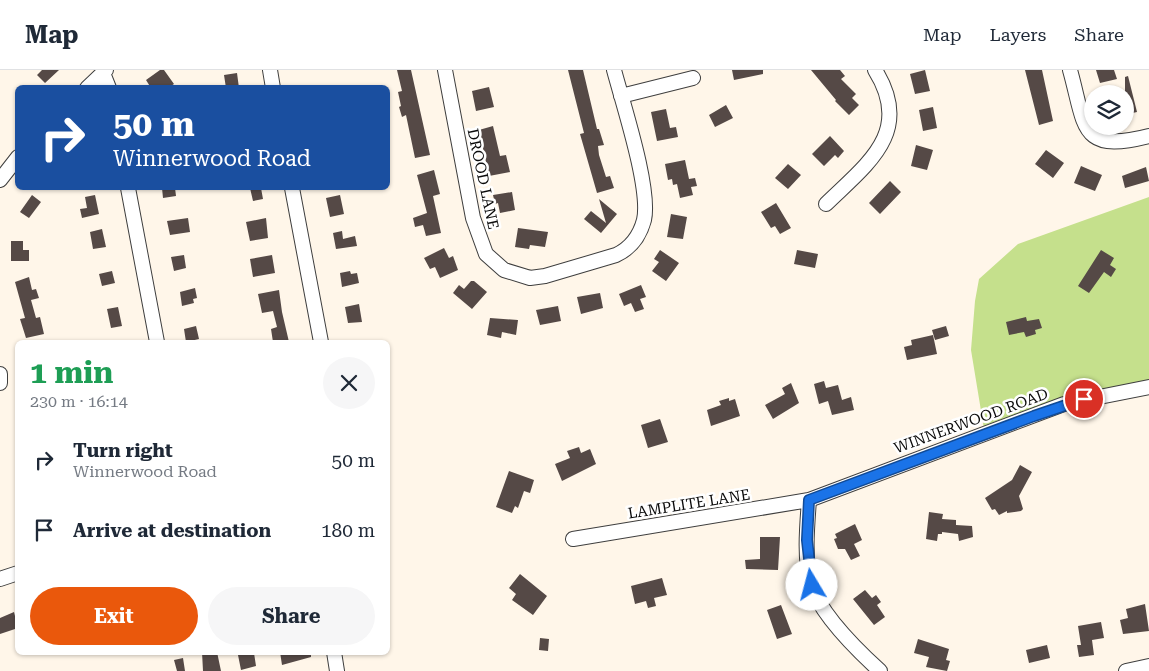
<!DOCTYPE html>
<html lang="en">
<head>
<meta charset="utf-8">
<style>
  body { margin:0; font-family:"Roboto Serif",serif; background:#f6f6f7; color:#1f2937; height:100vh; display:flex; flex-direction:column; font-size:19px; white-space:nowrap }
  * { box-sizing:border-box; margin:0 }
  p { font-size:16px; color:#747a83 }
  .icon { flex:none; width:28px; height:28px; fill:none; stroke:currentColor; stroke-width:2; stroke-linecap:round; stroke-linejoin:round }
  .map { position:relative; flex:1; overflow:hidden }
  .drawer { position:absolute; left:15px; top:270px; width:375px; height:315px; display:flex; flex-direction:column; background:#fff; border-radius:8px; box-shadow:0 1px 4px #0004 }
  .drawer>* { flex:none }
  .banner { position:absolute; left:15px; top:15px; width:375px; height:105px; border-radius:8px; box-shadow:0 1px 4px #0004; background:#1a4fa0; color:#fff; overflow:hidden }
  .tools { position:absolute; left:1084px; top:15px; display:grid; gap:10px }
  .tools a { display:grid; place-items:center; width:50px; height:50px; border-radius:50%; background:#fff; box-shadow:0 1px 4px #0004; font-size:25px }
  .pin { position:absolute; display:grid; place-items:center; width:42px; height:42px; color:#fff; margin:-21px; border:2px solid #fff; border-radius:50%; box-shadow:0 1px 5px #0007 }
  .me { position:absolute; width:55px; margin:-28px; rotate:352deg; stroke-linejoin:round; filter:drop-shadow(0 0 4px #0008) }
  .turn { display:flex; align-items:center; gap:18px; height:105px; padding:0 15px; font-size:22px }
  .turn .icon { width:65px; height:65px; stroke-width:2.5 }
  .turn b { display:block; font-size:35px; line-height:42px }
  .round { display:grid; place-items:center; flex:none; width:52px; height:52px; border-radius:26px; background:#f6f6f7 }
  .head { display:flex; align-items:center; justify-content:space-between; height:85px; padding:0 15px }
  h1 { font-size:30px; font-weight:700; line-height:38px; color:#1e9e55 }
  .button { display:flex; gap:10px; margin-top:auto; padding:10px 15px }
  .button a { flex:1; height:58px; border-radius:30px; background:#ea580c; color:#fff; font-size:20px; font-weight:700; line-height:58px; text-align:center }
  .button a+a { background:#f6f6f7; color:#1f2937 }
  ul { padding:0; list-style:none }
  li { display:flex; align-items:center; gap:15px; height:70px; padding:0 15px }
  li div { flex:1 }
  li b { display:block; font-size:19px }
  li em { font-style:normal }
  header { display:flex; align-items:center; gap:30px; box-sizing:border-box; height:70px; padding:0 25px; background:#fff; border-bottom:1px solid #e0e1e3 }
  header strong { font-size:24px }
  nav { display:flex; gap:28px; margin-inline-start:auto; font-size:18px }
  .map>svg:first-child { display:block }
  .forest { fill:#c5e08c }
  .building { fill:#554946 }
  .lines { fill:none; stroke-linecap:round; stroke-linejoin:round }
  .minor-casing { stroke:#3e3e3e; stroke-width:16 }
  .minor { stroke:#fff; stroke-width:14 }
  .route-casing { stroke:#114b97; stroke-width:12 }
  .route { stroke:#1a73e8; stroke-width:9 }
  .labels { text-anchor:middle; stroke-width:5; stroke-linejoin:round; paint-order:stroke }
  .street-label { font-size:15px; fill:#0b0b0b; stroke:#fff }
</style>
</head>
<body>
<header>
<strong>Map</strong>
<nav><a>Map</a><a>Layers</a><a>Share</a></nav>
</header>
<div class="map">
<svg width="1149" height="601" viewBox="0 0 1149 601">
  <rect width="100%" height="100%" fill="#fff6e9"/>
  <path class="forest" d="M1149,127V312L1090,321L984,359L971,280L975,231L979,209L1018,174Z"/>
  <path class="building" d="M42,0H59L45,13L37,5Z
    M160,0H164L174,14L168,18H151L146,10Z
    M397,0H411L430,85L415,88L406,45L402,47L399,37L401,36L398,22L402,21Z
    M568,0H583L597,59H599L604,75L598,76L599,85L606,107L610,106L614,118L597,123L580,64L584,63Z
    M732,0H763V4L734,10Z
    M811,0H840L845,6L841,9L856,24L852,28L859,35L849,45L835,31L836,30Z
    M925,0L930,21L915,24L910,4Z
    M1025,0H1042L1053,51L1039,55Z
    M1096,0H1114L1117,9L1100,13Z
    M237,3L239,18H226L224,5Z
    M1128,6L1137,42L1128,44L1125,43V7Z
    M489,17L494,37L476,41L472,21Z
    M726,35L733,48L715,57L709,45Z
    M933,37L937,58L923,61L919,40Z
    M666,39L670,58L676,57L678,67L657,71L651,42Z
    M493,56L500,86L506,85L510,102L489,106L479,60Z
    M830,66L844,81L838,88L835,85L824,96L812,84Z
    M916,75L933,80L927,100L911,96Z
    M1046,80L1064,93L1053,108L1035,94Z
    M685,90L689,109L695,108L697,116L691,117L693,125L680,128L677,114L673,115L672,109L668,110L665,94Z
    M788,94L801,105L788,119L775,108Z
    M1081,96L1102,105L1095,121L1074,113Z
    M1146,97L1149,111L1125,118L1122,106Z
    M434,100L440,124L433,126L441,163L426,166L423,155L415,157L413,148L427,143L417,105Z
    M890,111L901,122L880,144L869,133Z
    M162,118H175L176,126L163,128Z
    M250,118H261L263,129L253,131Z
    M512,122L515,140L500,143L498,133L495,134L493,125Z
    M32,125L41,132L29,148L20,142Z
    M95,125L99,144L82,148L80,139L87,138L85,127Z
    M340,125L344,144L330,147L326,128Z
    M599,129L617,144L601,163L584,149L591,141L606,153Z
    M776,133L791,158L780,164L775,156L771,158L761,142Z
    M671,144L687,147L683,169L667,167Z
    M188,148L190,162L170,165L167,151Z
    M266,148L268,168L250,171L246,152Z
    M518,158L548,162L545,177L530,175L529,179L515,177Z
    M102,159L106,177L93,179L90,162Z
    M342,161L343,169L355,166L357,176L336,179L333,163Z
    M11,171H23V180H29V191H11Z
    M444,178L449,188L453,186L458,200L440,208L435,197L430,199L424,188Z
    M660,180L679,193L666,211L652,201L659,192L654,189Z
    M797,180L818,184L815,198L794,194Z
    M1101,180L1114,188L1110,195L1116,199L1111,207L1104,202L1089,223L1078,216Z
    M184,185L186,198L174,201L171,187Z
    M272,185L275,203L253,207L250,189Z
    M112,201L115,213L102,216L99,204Z
    M350,201L351,204L357,203L359,213L342,217L340,203Z
    M29,207L32,220L36,219L39,228L31,230L36,248L40,247L44,264L26,268L20,249L25,248L15,212Z
    M471,211H474L487,222L472,239L453,223L459,215L464,219Z
    M641,215L646,227L640,229L644,239L635,242L631,233L624,236L619,224Z
    M195,218L197,228L193,229L194,233L182,236L180,222Z
    M279,220L282,242L289,272H273L271,259L277,257L273,241L262,243L258,224Z
    M600,223L603,238L581,244L577,227Z
    M359,234L362,252L348,253L345,237Z
    M558,236L561,251L540,255L536,240Z
    M118,237L122,256L111,258L107,239Z
    M1026,247L1027,251L1039,249L1042,258L1035,260L1036,264L1026,267L1024,262L1009,265L1006,252Z
    M490,248L518,250L516,265L502,262L501,268L487,265Z
    M196,256L199,269L186,272L184,259Z
    M946,256L949,266L935,270L932,260Z
    M933,265L937,284L907,290L904,277L912,275L911,270Z
    M824,311L826,318L838,315L842,330L851,327L854,340L832,345L828,331L819,334L814,314Z
    M791,313L799,333L773,349L765,335L785,324L782,318Z
    M729,328V331L735,329L740,346L711,356L707,340L721,335L719,331Z
    M660,349L668,372L648,378L641,355Z
    M579,377L581,383L590,379L596,394L562,411L555,394L570,388L567,381Z
    M1020,395L1032,402L1019,426L1023,439L1021,441L1007,443V441L999,445L995,439L992,440L985,428L1012,410Z
    M509,401L534,410L530,423L524,421L518,438L515,436L512,443L496,437Z
    M929,442L943,444L942,449L956,450V455L972,456L973,467L959,471L958,464L942,462V464H938L937,471L926,469Z
    M855,454L862,470L854,474L860,486L851,490L845,479H838L834,469L837,468L835,464Z
    M760,467H780L778,500L746,499L745,490L760,489Z
    M520,504L547,526L533,545L512,530L516,524L509,518Z
    M662,508L667,525L654,528L656,536L648,538L646,531L635,534L631,516Z
    M865,520L872,528L876,525L881,532L877,535L885,547L874,555L853,529Z
    M1145,534L1149,561L1123,564L1120,550L1128,548L1126,539Z
    M781,535L792,564L777,569L767,540Z
    M14,542L18,558L0,564V548Z
    M1101,552L1104,568L1092,570L1094,585L1079,587L1077,575H1081L1078,556Z
    M540,568L549,569L548,581L539,580Z
    M918,569L949,579L946,590L950,591L947,601L926,597L929,587L914,583Z
    M1047,575L1050,588L1029,593L1026,580Z
    M202,582H217L221,601H203Z
    M280,582H311V587L282,595Z
    M254,583L256,596L241,600L238,585Z
    M183,588L185,601H177L174,590Z"/>
  <g class="lines">
    <defs>
      <path id="minor" d="M270,0L273,18
        M445,0L473,148L486,184L504,200L530,208L545,206L616,185C631,178 640,165 644,150C651,119 623,34 614,0
        M1070,0C1086,57 1079,84 1149,66
        M103,3L109,18
        M87,18L106,0
        M621,26L693,8
        M0,110L18,87
        M128,118L157,272
        M292,118L321,272
        M826,134C867,94 914,62 875,0
        M0,304V313
        M809,430C807,457 804,488 811,514C820,544 857,580 880,601
        M573,469L809,430L1064,334L1149,317
        M0,509L18,503
        M334,582L337,601
        M1126,601L1149,596"/>
    </defs>
    <use href="#minor" class="minor-casing"/>
    <use href="#minor" class="minor"/>
  </g>
  <g class="lines">
    <defs>
      <path id="route" d="M812,515L807,470L809,430L1034,346L1084,329"/>
    </defs>
    <use href="#route" class="route-casing"/>
    <use href="#route" class="route"/>
  </g>
  <g class="labels">
    <g class="street-label">
      <text transform="translate(483 109) rotate(78)" y="5">DROOD LANE</text>
      <text transform="translate(971 351) rotate(-20)" y="5">WINNERWOOD ROAD</text>
      <text transform="translate(689 434) rotate(-9)" y="5">LAMPLITE LANE</text>
    </g>
  </g>
</svg>
<div class="tools">
<a><svg class="icon" aria-label="layers" viewBox="0 0 24 24"><path d="M12 4l9 5-9 5-9-5zM3 14l9 5 9-5"/></svg></a>
</div>
<div class="pin" style="left:1084px;top:329px;background:#d93025"><svg class="icon" aria-label="arrive" viewBox="0 0 24 24"><path d="M6 21V4h12l-3 4 3 4H6"/></svg></div>
<svg class="me" style="left:812px;top:515px" viewBox="-20 -20 40 40"><circle r="19" fill="#fff"/><path d="M0-13L10 11 0 6-10 11z" fill="#1a73e8"/></svg>
<div class="banner">
<div class="turn"><svg class="icon" aria-label="right" viewBox="0 0 24 24"><path d="M7 20v-9h11M14 6l5 5-5 5"/></svg><div><b>50 m</b>Winnerwood Road</div></div>
</div>
<section class="drawer">
<div class="head"><div><h1>1 min</h1><p>230 m · 16:14</p></div><a class="round"><svg class="icon" aria-label="close" viewBox="0 0 24 24"><path d="M6 6l12 12M18 6L6 18"/></svg></a></div>
<ul>
<li><svg class="icon" aria-label="right" viewBox="0 0 24 24"><path d="M7 20v-9h11M14 6l5 5-5 5"/></svg><div><b>Turn right</b><p>Winnerwood Road</p></div><em>50 m</em></li>
<li><svg class="icon" aria-label="arrive" viewBox="0 0 24 24"><path d="M6 21V4h12l-3 4 3 4H6"/></svg><div><b>Arrive at destination</b></div><em>180 m</em></li>
</ul>
<div class="button"><a>Exit</a><a>Share</a></div>
</section>
</div>
</body>
</html>
